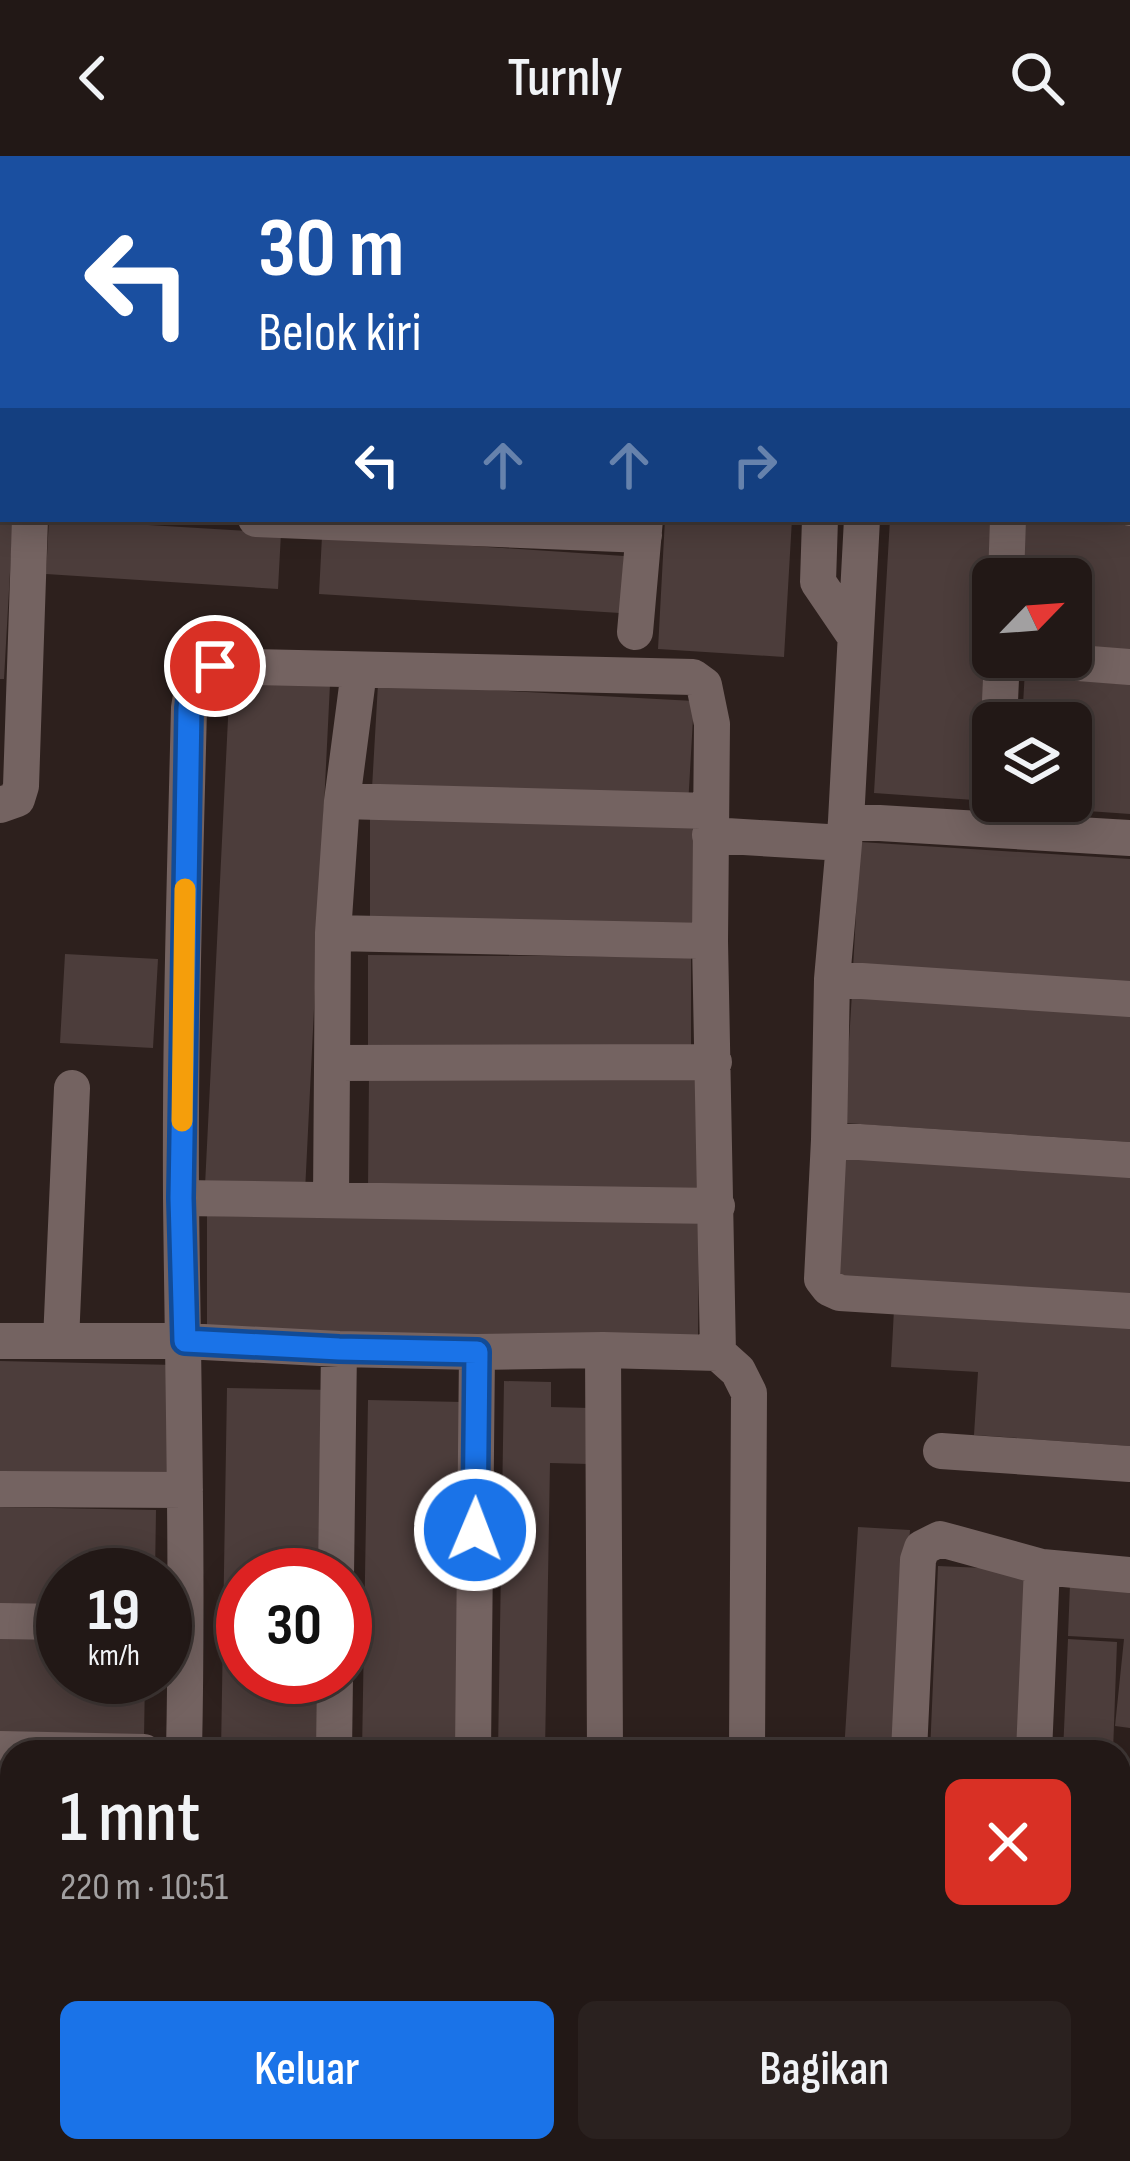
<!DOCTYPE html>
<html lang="id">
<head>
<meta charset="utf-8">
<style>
  body { margin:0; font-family:"Sofia Sans Condensed",sans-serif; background:#2a211f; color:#f1f3f6; height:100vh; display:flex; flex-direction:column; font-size:45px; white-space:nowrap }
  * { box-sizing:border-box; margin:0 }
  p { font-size:39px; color:#a2a0a1 }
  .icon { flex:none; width:66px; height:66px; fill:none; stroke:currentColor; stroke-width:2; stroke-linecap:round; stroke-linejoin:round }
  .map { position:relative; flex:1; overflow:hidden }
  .drawer { position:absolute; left:0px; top:1584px; width:1131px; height:423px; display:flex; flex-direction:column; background:#221816; border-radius:36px 36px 0 0; box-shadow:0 6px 30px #0003,0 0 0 3px #3f3735 }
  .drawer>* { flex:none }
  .hud { position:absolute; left:0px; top:0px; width:1131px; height:366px; box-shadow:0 6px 30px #0003,0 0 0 3px #3f3735; background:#1a4fa0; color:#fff; overflow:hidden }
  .needle { width:78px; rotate:65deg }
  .buttons { position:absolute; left:972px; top:402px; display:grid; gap:24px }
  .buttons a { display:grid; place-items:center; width:120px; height:120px; border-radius:18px; background:#221816; box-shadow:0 6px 30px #0003,0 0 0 3px #3f3735; font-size:60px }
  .speed { position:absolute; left:36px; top:1392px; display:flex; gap:24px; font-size:60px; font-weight:700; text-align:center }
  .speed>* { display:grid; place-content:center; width:156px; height:156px; border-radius:50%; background:#221816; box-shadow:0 6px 30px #0003,0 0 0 3px #3f3735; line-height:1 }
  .speed small { font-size:30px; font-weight:400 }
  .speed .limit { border:18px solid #d22; background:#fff; color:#111 }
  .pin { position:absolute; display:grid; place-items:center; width:102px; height:102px; color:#fff; margin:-51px; border:6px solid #fff; border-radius:50%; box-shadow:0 3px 12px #0007 }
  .me { position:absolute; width:132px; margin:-66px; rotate:1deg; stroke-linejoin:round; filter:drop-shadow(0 0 9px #0008) }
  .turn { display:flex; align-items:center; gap:42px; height:252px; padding:0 60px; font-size:54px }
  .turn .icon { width:156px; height:156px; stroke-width:2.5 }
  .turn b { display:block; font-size:84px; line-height:102px }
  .lanes { display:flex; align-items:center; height:114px; padding:0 60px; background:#0003; justify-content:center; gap:60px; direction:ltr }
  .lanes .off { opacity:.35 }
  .round { display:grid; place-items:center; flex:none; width:126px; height:126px; border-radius:18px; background:#2a211f }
  .head { display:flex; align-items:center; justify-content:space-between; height:204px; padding:0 60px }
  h1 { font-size:72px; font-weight:600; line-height:90px }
  .button { display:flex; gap:24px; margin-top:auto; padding:24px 60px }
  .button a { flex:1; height:138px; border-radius:18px; background:#1a73e8; color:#fff; font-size:48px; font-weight:600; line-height:138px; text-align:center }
  .button a+a { background:#2a211f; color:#f1f3f6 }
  header { display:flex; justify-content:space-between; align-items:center; height:156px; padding:0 60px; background:#221816; font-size:54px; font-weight:600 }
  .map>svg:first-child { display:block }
  .building { fill:#4c3d3b }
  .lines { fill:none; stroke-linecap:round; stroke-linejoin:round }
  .minor { stroke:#746361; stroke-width:36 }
  .route-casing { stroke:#114b97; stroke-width:30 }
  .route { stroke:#1a73e8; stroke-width:21 }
  .slow { stroke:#f59e0b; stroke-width:21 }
</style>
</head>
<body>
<header><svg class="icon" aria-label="back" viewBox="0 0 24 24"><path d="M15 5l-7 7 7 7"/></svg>Turnly<svg class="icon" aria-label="search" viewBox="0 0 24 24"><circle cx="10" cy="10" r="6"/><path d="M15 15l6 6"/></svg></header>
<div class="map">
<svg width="1130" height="2005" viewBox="0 0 1130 2005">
  <rect width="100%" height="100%" fill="#2d201d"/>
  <path class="building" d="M0,363H13L4,523H0Z
    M49,363L281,377L278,433L46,418Z
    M665,363H792L784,501L658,493Z
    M890,363H1005L993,423V501H997L988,645L874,637Z
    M1016,363L1130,369V504L1071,500V423H1012Z
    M322,380L624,400L620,457L319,438Z
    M1025,513L1130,520V658L1017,650V645H1071V567H1022Z
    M230,522L330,528L305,1036L205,1030Z
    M378,528L694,545L688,650L372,632Z
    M370,660L696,662V767L370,764Z
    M860,686L1130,703V830L853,812Z
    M65,798L158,803L153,892L60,887Z
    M368,799L691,801V902L368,900Z
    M852,837L1130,855V986L844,967Z
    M369,919L707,921V1037L368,1034Z
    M846,994L1130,1012V1142L838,1123Z
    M207,1060L699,1064L698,1181L207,1177Z
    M894,1153L1130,1168V1290L974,1279L978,1216L891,1211Z
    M0,1205L175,1209L173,1321L0,1318Z
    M504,1225L551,1226V1251L590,1252L589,1308L550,1307L545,1596H498Z
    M227,1232L333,1234L330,1419H243V1521H328L327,1596H221Z
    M368,1244L463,1246L457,1596H362Z
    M0,1351L156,1354L155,1419H63V1450L0,1449Z
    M858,1371L910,1374L895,1596H844Z
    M938,1410L1027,1414L1020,1596H930Z
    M1070,1428L1130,1430V1572L1115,1570L1124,1483L1068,1480Z
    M0,1477L63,1479V1521H145L144,1582L0,1579Z
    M1068,1483L1117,1486L1113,1596H1063Z
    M0,1605H12V1721H0Z
    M0,1753L12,1754V1822H0Z"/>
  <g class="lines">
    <path class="minor" d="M415,0L455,3
      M330,3V0
      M843,3V0
      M880,3V0
      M1024,3V0
      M0,19L3,20
      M1128,43H1130
      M0,187H3
      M1128,202H1130
      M0,345H3
      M1128,351L1130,352
      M256,363L644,379
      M820,363L818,426L854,479
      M862,363L846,665L832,823L829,984L822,1123L829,1132L840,1137L1130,1155
      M1006,423L1008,363
      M635,476L645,363
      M999,567L1002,501L1130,511
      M342,645L710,655
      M0,649L17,643L21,630L30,363
      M846,665L1130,682
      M710,679L844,687
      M333,777L710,785
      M832,823L1130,843
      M334,907L714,906
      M829,984L1130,1004
      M181,1042L717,1050
      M331,1043L333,777L342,645L359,515
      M0,1185H185L339,1193L477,1196L603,1194L718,1197L738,1215L749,1237L747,1596
      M61,1185L72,932
      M603,1194L605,1596
      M941,1295L1130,1308
      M0,1333L185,1334
      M336,1419L339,1193
      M0,1465L63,1466
      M0,1593L144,1596
      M184,1596C188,1411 183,1227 181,1042C180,879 185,715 189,552C192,532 194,515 215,510L693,521L704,529L712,568L710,785L718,1197
      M334,1596L335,1521
      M473,1596L477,1196
      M909,1596L918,1404L922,1392L940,1383L1042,1411L1130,1419
      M1034,1596L1042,1411
      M0,1738H12
      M1119,1747L1130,1709
      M1119,1899L1130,1908
      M0,1963H12
      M562,1995L577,2005
      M750,1995V2005"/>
  </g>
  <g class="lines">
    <defs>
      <path id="route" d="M215,510C194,515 191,532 189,552L181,1042L185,1185L339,1193L477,1196L475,1374"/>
    </defs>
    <use href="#route" class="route-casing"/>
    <use href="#route" class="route"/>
    <path class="slow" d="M182,965L185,733"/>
  </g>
</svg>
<div class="buttons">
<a><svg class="needle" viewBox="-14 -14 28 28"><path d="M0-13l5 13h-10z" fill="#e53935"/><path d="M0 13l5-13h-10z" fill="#a2a0a1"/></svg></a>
<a><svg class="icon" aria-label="layers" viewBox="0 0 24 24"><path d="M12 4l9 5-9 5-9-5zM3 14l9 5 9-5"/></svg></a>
</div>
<div class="speed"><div>19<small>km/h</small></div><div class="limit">30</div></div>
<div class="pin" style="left:215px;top:510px;background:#d93025"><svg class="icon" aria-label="arrive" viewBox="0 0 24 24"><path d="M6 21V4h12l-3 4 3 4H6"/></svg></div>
<svg class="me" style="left:475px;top:1374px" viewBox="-20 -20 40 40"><circle r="17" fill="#1a73e8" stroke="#fff" stroke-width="3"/><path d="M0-11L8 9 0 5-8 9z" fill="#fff"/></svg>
<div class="hud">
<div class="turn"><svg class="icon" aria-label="left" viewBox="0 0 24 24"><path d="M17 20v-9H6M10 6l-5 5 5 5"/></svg><div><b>30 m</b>Belok kiri</div></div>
<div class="lanes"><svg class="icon" aria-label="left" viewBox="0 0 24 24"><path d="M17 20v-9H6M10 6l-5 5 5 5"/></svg><svg class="icon off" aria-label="ahead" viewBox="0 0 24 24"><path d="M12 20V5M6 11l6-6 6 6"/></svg><svg class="icon off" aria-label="ahead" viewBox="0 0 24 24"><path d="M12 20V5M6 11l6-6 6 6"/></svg><svg class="icon off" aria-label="right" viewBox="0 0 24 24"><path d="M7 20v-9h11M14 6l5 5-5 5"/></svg></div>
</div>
<section class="drawer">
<div class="head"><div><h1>1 mnt</h1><p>220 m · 10:51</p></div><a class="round" style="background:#d93025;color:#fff"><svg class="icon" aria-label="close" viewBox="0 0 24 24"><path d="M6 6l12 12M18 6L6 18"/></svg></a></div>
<div class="button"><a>Keluar</a><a>Bagikan</a></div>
</section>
</div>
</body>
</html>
